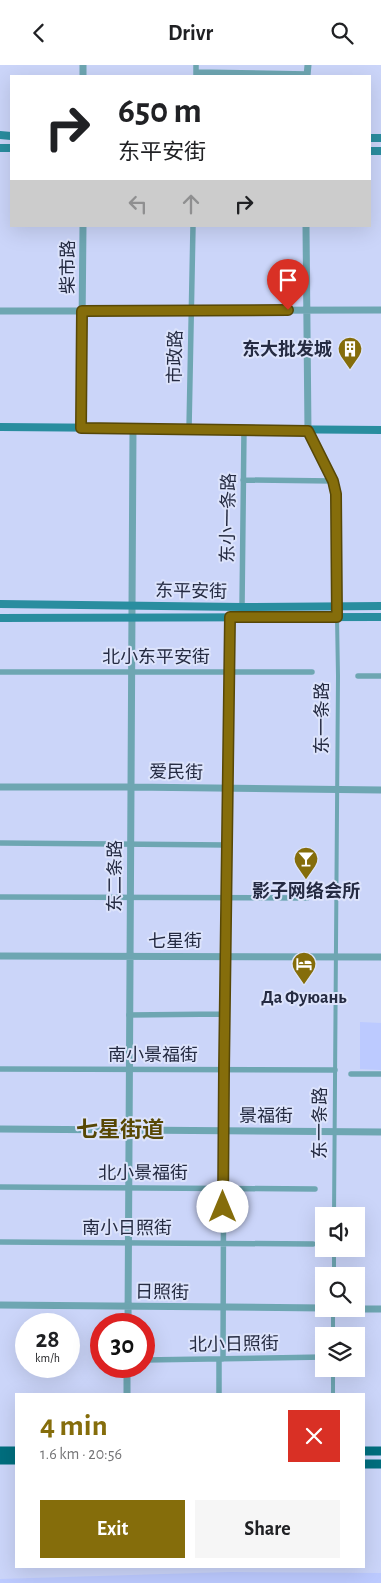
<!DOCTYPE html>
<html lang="en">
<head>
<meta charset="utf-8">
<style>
  body { margin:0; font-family:"Alegreya Sans","Noto Sans SC",sans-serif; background:#f6f6f6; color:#202124; height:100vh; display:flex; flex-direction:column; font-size:19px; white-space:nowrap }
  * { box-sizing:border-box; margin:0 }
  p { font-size:16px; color:#757577 }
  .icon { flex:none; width:28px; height:28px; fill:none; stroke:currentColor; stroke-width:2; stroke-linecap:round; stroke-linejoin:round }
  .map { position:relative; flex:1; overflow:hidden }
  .drawer { position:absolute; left:15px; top:1328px; width:350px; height:175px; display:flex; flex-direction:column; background:#fff; border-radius:0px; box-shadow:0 5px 20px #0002 }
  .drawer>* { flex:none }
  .top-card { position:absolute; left:10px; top:10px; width:361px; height:152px; border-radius:0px; box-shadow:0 5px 20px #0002; background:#fff; color:#202124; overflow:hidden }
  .buttons { position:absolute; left:315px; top:1142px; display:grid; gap:10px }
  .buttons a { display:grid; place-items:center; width:50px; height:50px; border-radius:0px; background:#fff; box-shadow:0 5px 20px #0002; font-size:25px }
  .speed { position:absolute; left:15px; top:1248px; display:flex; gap:10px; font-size:25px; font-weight:700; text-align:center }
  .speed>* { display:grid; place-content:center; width:65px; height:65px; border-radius:50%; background:#fff; box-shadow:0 5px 20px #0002; line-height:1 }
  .speed small { font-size:12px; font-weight:400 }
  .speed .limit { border:8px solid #d22; background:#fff; color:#111 }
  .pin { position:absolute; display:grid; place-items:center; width:42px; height:42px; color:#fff; margin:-51px -21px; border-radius:50% 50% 50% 0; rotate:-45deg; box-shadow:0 0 5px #0007 }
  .pin .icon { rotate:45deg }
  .me { position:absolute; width:55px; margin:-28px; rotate:0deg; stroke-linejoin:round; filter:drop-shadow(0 0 4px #0008) }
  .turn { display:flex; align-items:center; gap:18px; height:105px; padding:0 25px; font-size:22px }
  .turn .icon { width:65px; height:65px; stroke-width:2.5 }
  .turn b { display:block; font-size:35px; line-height:42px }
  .lanes { display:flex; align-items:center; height:48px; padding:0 25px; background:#0003; justify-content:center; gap:25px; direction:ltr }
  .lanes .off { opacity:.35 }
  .round { display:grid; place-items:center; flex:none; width:52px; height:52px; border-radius:0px; background:#f6f6f6 }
  .summary { display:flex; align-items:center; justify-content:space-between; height:85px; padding:0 25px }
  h1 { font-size:30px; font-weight:600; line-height:38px; color:#856d0b }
  .cta { display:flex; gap:10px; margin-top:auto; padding:10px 25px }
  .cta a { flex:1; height:58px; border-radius:0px; background:#856d0b; color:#fff; font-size:20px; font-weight:600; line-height:58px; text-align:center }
  .cta a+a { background:#f6f6f6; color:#202124 }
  header { display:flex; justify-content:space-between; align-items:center; height:65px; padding:0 25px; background:#fff; font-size:22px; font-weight:600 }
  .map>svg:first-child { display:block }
  .built { fill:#bccaff }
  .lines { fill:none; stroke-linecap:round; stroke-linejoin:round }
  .pedestrian { stroke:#6ea6b2; stroke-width:4 }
  .minor { stroke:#6ea6b2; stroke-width:5.5 }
  .tertiary { stroke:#6ea6b2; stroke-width:7 }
  .secondary { stroke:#298d9f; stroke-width:8 }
  .trunk { stroke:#006e7e; stroke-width:9 }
  .route-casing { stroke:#564707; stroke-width:12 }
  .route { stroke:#856d0b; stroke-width:9 }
  .labels { text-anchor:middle; stroke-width:4; stroke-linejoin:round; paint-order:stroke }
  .street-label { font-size:18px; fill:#252b42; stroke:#dce3fb }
  .poi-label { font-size:18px; font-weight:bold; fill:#252b42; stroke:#dce3fb }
  .district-label { font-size:22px; font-weight:bold; fill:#574704; stroke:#dce3fb }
</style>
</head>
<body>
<header><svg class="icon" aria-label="back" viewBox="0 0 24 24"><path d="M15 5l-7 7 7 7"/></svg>Drivr<svg class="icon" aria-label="search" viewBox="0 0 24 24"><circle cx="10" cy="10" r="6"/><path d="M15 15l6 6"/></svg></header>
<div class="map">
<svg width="381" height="1518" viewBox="0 0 381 1518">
  <rect width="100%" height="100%" fill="#cbd5f9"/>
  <path class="built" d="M360,957L381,958V1005L360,1004Z
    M230,1507L381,1508V1518H0V1514Z"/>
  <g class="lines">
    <path class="pedestrian" d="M334,1151L338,611L337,552
      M334,1211V1184
      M333,1271V1244
      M333,1329V1304"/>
    <path class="minor" d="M196,7L307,9
      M196,11V0
      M189,364L193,161
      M243,415L333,416
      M242,542L244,365
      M0,607H312
      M358,611H381
      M0,778L227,780
      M0,832L307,833
      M129,950L224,949
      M0,1004L335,1005
      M351,1009H381
      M0,1122L315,1124
      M0,1177L313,1179
      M223,1294L224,1005L230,552
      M144,1295L324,1292
      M219,1329V1294"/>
    <path class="tertiary" d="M83,0V11
      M307,11L308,0
      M306,161L308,366L333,416L336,429L337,552
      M0,246L381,245
      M81,363L83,161
      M0,722H131L381,725
      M0,891L381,892
      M0,1064L381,1067
      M0,1240L324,1243
      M356,1244H381
      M128,1259L133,364
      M127,1329V1301"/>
    <path class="secondary" d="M0,70L11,71
      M370,73H381
      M0,83H11
      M370,86H381
      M0,362L381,365
      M0,539L242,542L381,541
      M0,553L381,552"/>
    <path class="trunk" d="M0,1386H16
      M364,1386H381
      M0,1395H16
      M364,1399H381"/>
  </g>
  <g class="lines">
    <defs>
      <path id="route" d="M223,1142L224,1005L230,552H337L336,429L333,416L308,366L81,363L82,246L288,245"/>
    </defs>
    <use href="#route" class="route-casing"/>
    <use href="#route" class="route"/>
  </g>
  <defs>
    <symbol id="building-pin" viewBox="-11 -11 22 30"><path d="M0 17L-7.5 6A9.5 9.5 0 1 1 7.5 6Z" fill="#856d0b" stroke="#dce3fb"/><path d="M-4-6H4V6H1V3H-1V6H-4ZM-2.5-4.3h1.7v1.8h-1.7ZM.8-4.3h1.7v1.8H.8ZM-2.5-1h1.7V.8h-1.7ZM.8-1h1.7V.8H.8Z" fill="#fff"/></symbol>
    <symbol id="bar-pin" viewBox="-11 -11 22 30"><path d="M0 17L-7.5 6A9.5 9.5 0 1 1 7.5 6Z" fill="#856d0b" stroke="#dce3fb"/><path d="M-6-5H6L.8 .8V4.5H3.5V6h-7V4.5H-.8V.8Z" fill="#fff"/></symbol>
    <symbol id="hotel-pin" viewBox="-11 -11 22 30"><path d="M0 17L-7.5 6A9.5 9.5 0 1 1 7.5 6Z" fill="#856d0b" stroke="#dce3fb"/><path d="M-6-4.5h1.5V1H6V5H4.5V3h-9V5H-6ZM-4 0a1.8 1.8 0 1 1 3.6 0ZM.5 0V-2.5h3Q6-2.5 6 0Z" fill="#fff"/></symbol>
  </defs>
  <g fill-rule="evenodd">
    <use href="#building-pin" x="336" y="270" width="28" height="38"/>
    <use href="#bar-pin" x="292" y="780" width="28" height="38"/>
    <use href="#hotel-pin" x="290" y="885" width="28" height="38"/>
  </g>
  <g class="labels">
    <g class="street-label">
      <text transform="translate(68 202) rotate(-90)" y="6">柴市路</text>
      <text transform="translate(175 292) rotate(-89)" y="6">市政路</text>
      <text transform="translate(228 453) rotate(-89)" y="6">东小一条路</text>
      <text transform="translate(191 526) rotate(1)" y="6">东平安街</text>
      <text x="156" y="598">北小东平安街</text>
      <text transform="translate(322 653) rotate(-90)" y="6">东一条路</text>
      <text transform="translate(176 707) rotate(1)" y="6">爱民街</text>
      <text transform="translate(115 811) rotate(-90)" y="6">东二条路</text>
      <text x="175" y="882">七星街</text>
      <text x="153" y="996">南小景福街</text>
      <text x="266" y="1057">景福街</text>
      <text transform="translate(320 1058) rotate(-90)" y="6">东一条路</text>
      <text x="143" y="1114">北小景福街</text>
      <text x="127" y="1169">南小日照街</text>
      <text transform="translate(162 1227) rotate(1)" y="6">日照街</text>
      <text transform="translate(234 1279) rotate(-1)" y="6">北小日照街</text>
    </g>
    <g class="poi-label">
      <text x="332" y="290" text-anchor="end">东大批发城</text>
      <text x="306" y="832">影子网络会所</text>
      <text x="304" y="938">Да Фуюань</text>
    </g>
    <g class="district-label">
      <text x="120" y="1072">七星街道</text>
    </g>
  </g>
</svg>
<div class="buttons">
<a><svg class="icon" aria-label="sound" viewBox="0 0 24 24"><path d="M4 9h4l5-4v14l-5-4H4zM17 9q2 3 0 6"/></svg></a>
<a><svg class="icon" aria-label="search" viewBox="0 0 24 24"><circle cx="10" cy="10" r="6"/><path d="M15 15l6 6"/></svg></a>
<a><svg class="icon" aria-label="layers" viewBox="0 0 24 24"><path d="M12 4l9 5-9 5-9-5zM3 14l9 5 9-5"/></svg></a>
</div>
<div class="speed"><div>28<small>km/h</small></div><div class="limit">30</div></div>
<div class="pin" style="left:288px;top:245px;background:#d93025"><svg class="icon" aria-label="arrive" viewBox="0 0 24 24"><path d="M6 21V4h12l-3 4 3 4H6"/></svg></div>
<svg class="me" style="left:223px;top:1142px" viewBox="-20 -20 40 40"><circle r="19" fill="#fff"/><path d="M0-13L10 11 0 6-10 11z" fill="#856d0b"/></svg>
<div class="top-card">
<div class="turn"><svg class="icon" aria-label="right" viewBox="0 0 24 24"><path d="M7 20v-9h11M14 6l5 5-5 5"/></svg><div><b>650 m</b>东平安街</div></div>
<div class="lanes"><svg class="icon off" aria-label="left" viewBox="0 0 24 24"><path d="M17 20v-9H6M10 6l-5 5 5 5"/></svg><svg class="icon off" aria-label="ahead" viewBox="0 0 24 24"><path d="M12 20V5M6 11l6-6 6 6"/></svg><svg class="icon" aria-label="right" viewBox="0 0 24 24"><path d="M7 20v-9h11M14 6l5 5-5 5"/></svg></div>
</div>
<section class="drawer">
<div class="summary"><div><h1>4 min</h1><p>1.6 km · 20:56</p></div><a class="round" style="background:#d93025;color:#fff"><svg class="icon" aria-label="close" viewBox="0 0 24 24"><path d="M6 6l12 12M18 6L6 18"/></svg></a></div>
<div class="cta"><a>Exit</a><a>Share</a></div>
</section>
</div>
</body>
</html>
